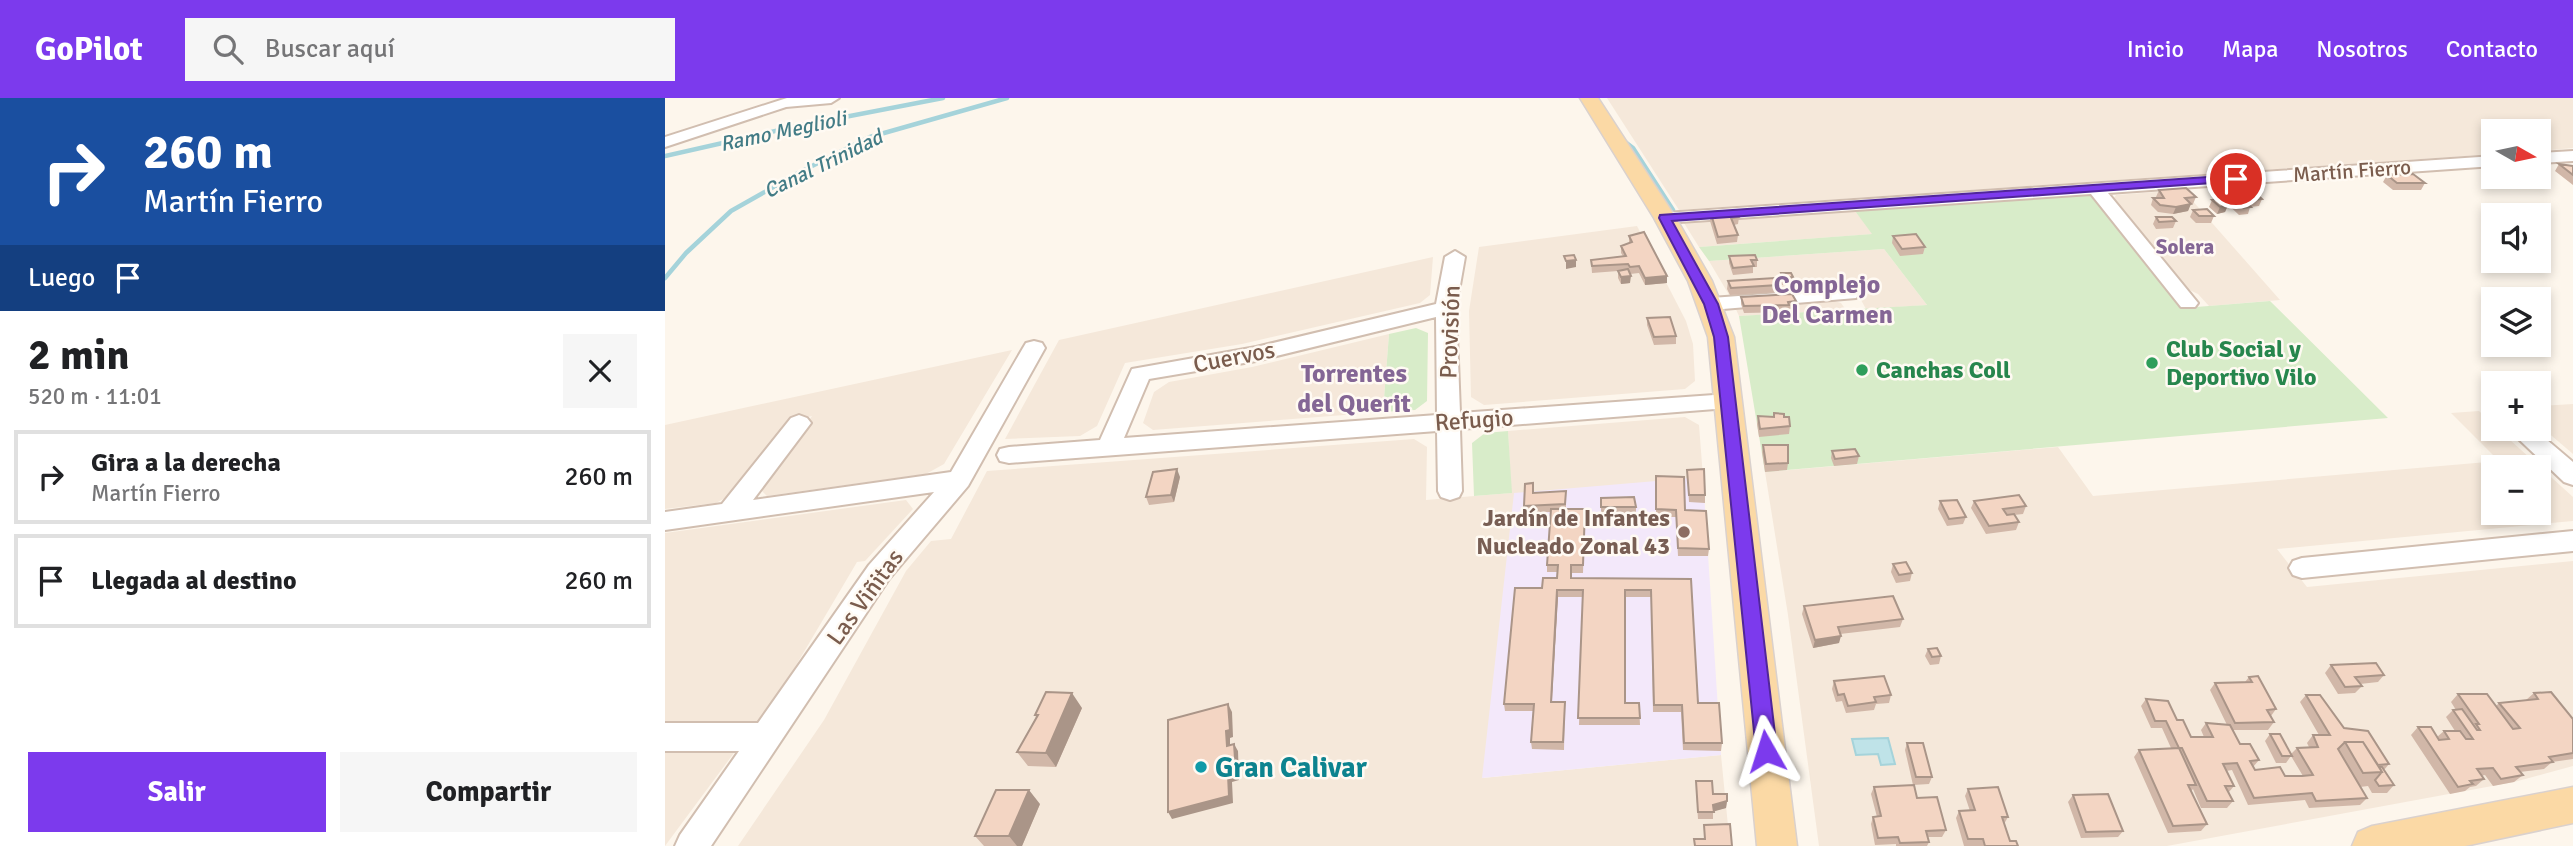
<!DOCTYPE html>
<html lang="es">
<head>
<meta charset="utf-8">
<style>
  body { margin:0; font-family:Signika,sans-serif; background:#f6f6f6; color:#202124; height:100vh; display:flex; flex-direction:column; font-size:26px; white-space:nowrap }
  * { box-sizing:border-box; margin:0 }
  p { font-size:23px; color:#757577 }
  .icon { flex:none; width:38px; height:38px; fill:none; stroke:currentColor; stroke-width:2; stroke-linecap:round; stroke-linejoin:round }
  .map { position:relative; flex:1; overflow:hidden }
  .panel { display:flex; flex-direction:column; background:#fff; width:665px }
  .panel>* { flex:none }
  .hud { background:#1a4fa0; color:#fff; overflow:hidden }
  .needle { width:46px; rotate:99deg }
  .controls { position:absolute; left:1816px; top:21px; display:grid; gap:14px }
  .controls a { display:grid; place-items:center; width:70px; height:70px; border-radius:0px; background:#fff; box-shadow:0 4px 10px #0003; font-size:35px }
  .pin { position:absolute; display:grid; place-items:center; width:60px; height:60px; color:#fff; margin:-30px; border:4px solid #fff; border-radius:50%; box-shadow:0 2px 7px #0007 }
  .me { position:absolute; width:77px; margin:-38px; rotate:354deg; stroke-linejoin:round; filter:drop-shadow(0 0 5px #0008) }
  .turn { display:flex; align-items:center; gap:24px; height:147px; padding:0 28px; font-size:32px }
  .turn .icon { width:91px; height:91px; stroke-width:2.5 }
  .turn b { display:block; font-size:49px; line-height:60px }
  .then { display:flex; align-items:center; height:66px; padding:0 28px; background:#0003; gap:14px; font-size:26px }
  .round { display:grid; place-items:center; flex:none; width:74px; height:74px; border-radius:0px; background:#f6f6f6 }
  .headline { display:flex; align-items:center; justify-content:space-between; height:119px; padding:0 28px }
  h1 { font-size:42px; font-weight:800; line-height:52px }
  .primary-button { display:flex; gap:14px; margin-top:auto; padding:14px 28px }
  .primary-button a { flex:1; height:80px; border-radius:0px; background:#7c3aed; color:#fff; font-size:28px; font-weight:800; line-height:80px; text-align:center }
  .primary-button a+a { background:#f6f6f6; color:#202124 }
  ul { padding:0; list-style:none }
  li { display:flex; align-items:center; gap:21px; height:94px; margin:0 14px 10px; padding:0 14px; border:4px solid #e0e0e0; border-radius:0px }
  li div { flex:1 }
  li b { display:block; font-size:26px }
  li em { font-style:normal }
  header { display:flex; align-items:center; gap:42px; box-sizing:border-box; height:98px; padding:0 35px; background:#7c3aed; color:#fff }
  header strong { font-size:33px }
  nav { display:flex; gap:38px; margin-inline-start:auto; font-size:24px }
  .search { width:490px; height:63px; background:#f6f6f6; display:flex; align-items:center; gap:18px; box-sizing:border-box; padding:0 24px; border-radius:0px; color:#757577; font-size:26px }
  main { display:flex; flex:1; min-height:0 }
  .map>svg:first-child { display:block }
  .residential { fill:#f5e8da; fill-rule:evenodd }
  .education { fill:#f3e8fa }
  .green { fill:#d8ecc9 }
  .water { fill:#bfe3e8; stroke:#a5d3da; stroke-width:2 }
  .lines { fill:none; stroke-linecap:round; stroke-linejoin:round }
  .stream { stroke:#a5d3da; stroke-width:4.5 }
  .minor-casing { stroke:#d1beb0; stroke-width:4 }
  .major-casing { stroke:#dad1cd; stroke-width:3 }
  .minor { fill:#fff; fill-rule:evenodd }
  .major { fill:#fbd9a5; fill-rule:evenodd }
  .wall { fill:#d1b7a8 }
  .shaded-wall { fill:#aa9588 }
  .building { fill:#f3d5c3; stroke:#aa9588; stroke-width:2 }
  .route { fill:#7c3aed; stroke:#51269a; stroke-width:2 }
  .leisure-dot { fill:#2e9e5b; stroke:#fffaf3; stroke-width:2.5 }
  .education-dot { fill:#8d6e63; stroke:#fffaf3; stroke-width:2.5 }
  .culture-dot { fill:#0f9aa8; stroke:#fffaf3; stroke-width:2.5 }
  .labels { text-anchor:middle; stroke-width:5; stroke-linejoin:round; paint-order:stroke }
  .far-water-label { font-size:21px; font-style:italic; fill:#437c86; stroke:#fffaf3 }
  .far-street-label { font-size:21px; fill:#7a5c4d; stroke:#fffaf3 }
  .far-neighbourhood-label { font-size:21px; font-weight:bold; fill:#846695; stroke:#fffaf3 }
  .street-label { font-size:24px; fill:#7a5c4d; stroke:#fffaf3 }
  .leisure-label { font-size:24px; font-weight:bold; fill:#27864d; stroke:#fffaf3; text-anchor:start }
  .education-label { font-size:24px; font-weight:bold; fill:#785e54; stroke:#fffaf3; text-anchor:end }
  .neighbourhood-label { font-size:26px; font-weight:bold; fill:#846695; stroke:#fffaf3 }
  .near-culture-label { font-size:28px; font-weight:bold; fill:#0d838f; stroke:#fffaf3; text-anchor:start }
</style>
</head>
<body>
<header>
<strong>GoPilot</strong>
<div class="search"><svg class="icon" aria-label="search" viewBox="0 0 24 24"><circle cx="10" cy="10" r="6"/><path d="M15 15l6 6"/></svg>Buscar aquí</div>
<nav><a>Inicio</a><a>Mapa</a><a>Nosotros</a><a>Contacto</a></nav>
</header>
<main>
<section class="panel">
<div class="hud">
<div class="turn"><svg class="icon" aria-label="right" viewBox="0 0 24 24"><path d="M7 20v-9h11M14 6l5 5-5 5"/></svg><div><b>260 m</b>Martín Fierro</div></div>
<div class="then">Luego<svg class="icon" aria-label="arrive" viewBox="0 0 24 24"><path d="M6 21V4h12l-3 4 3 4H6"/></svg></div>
</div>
<div class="headline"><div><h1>2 min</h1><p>520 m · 11:01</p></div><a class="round"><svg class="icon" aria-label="close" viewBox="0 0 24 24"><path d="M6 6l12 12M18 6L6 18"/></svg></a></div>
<ul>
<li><svg class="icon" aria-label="right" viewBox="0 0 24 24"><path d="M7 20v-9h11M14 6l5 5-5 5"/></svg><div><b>Gira a la derecha</b><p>Martín Fierro</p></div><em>260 m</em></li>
<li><svg class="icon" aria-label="arrive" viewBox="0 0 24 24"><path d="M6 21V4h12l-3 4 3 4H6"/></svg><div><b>Llegada al destino</b></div><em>260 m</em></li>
</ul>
<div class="primary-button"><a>Salir</a><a>Compartir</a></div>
</section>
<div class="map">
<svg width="1908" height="748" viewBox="0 0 1908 748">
  <rect width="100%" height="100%" fill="#fdf6ec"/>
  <path class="residential" d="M942,0H1908V50L1874,53V33H1829V56L1014,112Z
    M1518,92L1615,202L1544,208L1533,196L1516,188L1447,103L1451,97Z
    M1190,113L1208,136L1034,149L1019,125Z
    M972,128L1021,223L1028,246L1030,283L1020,291L819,307L806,299L804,213L814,149Z
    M1219,151L1262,207L1201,211L1185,182L1165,184L1167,189L1159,196L1067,202L1044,163Z
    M768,159L765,197L755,205L577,246L460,265L432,328L415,338L340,341L394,242Z
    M1163,201L1176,205L1181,212L1074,218L1069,207Z
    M724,236L718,314L488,332L478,325L489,294L504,284L587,269Z
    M347,252L279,366L261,376L102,398L94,390L147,318L127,323L71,394L51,405L0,411V327Z
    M1908,306V356L1874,327V308Z
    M1814,313L1829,327V331H1833L1908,399V423L1612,451L1642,489L1908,463V668L1849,684L1502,748H1154L1123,517L1100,374L1393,349L1428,398L1834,363L1786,315ZM1829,369H1874V415H1829Z
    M1020,319L1034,327L1038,379L818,680L1056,657L1065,748H73L159,622L241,473L266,443L286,441L322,373L749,341L762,349L761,402L846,395L843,333Z
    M241,402L248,411L200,463L192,464L120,586L0,748V435Z"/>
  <path class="education" d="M1038,379L1056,657L817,680L849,395Z"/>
  <path class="green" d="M1428,97L1519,210L1605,203L1723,320L1100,374L1074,218L1262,207L1219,151L1044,163L1034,149L1207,136L1190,113Z
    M751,230L763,235L762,303L750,312L718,314L724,236Z
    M843,333L847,395L809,398L807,345L820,335Z"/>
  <path class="water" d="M1223,640L1230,666L1216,667L1213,656L1191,657L1187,641Z"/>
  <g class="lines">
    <path class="stream" d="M959,43L968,50L1008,112
      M0,58L128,29L278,0
      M0,180L21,155L66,113L135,74L205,39L342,0"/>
    <defs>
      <path id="minor" d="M122,0H174L166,5L121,9L0,49V39Z
        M1908,53V63L1874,65V55Z
        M1829,58V68L1443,95L1533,205L1530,209H1516L1426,96L1000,125L991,120L1000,115Z
        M790,153L800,159L791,210L795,315L1063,296L1071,298L1074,303L1071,308L1063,310L795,331L797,393L794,399L785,402L776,399L773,393L772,333L344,365L335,363L332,357L335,351L344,349L435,342L467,271L591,249L771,206L780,159ZM771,219L772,317L459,340L484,281L591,263Z
        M1184,190L1191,192L1194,196L1191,200L1046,212L1039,210L1036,206L1039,202L1046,200Z
        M369,243L377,245L380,250L303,388L224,481L46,748H10L15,737L74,653H0V625H93L204,467L269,394L0,432V414L57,406L126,320L134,317L142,320L146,325L88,402L286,374L358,250L361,245Z
        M1843,331H1869L1908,364V387L1899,384Z
        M1908,433V453L1637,480L1628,477L1624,470L1628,463L1637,460Z"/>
      <path id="major" d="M915,0H933L1011,120L1047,183L1069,239L1132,748H1092L1043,239L1023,183L989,120Z
        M1908,689V725L1800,748H1687L1693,734L1707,728Z"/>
    </defs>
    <use href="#minor" class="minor-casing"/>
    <use href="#major" class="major-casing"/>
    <use href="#minor" class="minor"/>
    <use href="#major" class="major"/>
  </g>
  <path class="wall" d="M1894,66L1908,68V87L1890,73Z
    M1722,77L1760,85L1756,92H1728L1718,84Z
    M1563,89L1597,101L1594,108L1585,109L1583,116L1574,117L1556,100L1559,93H1562Z
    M1494,92L1531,99L1528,106H1525L1523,113L1508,116L1493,114L1486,107L1488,100H1492L1491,99Z
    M1547,102L1563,107L1560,114L1552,116L1544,109Z
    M1528,112L1549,118L1546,125H1531L1525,119Z
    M1046,116L1074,119L1073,126L1069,127L1073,137L1072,144L1052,146L1045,123Z
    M1491,119L1511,123L1508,130L1491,131L1488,126Z
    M964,138L1002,185L980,187L974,175L965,176V185L956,186L953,180V173L927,175L926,162L958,158L956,155V148L964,145Z
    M1228,138L1260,149L1258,156L1235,158L1227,145Z
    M1064,158L1092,162V169H1088V175L1068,177L1064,165Z
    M1116,175L1128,179L1127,186L1117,187L1115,183Z
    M1063,183L1113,187L1112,194L1065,197L1062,191Z
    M1076,199L1131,203L1130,210L1124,211L1123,214L1079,215L1076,206Z
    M982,220L1011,238V246L989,247L982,227Z
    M1093,318L1119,319L1125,328L1124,336L1094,339L1092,326Z
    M1098,347L1123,365L1122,372L1100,374L1097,354Z
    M1167,353L1194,358L1192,366L1169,368L1166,360Z
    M1022,372L1040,397V405L1024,404Z
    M991,378L1020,412L1044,451L1043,458H1013L1011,419H991Z
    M515,379L509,404L484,407L481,399Z
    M901,393V411H920L918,475H907L906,480L1026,481L1033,605L1057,645L1056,653L1018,652L1016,614H988L986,499H960V605H974L975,627H914L918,499H893L887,604H900L899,652L867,651L866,644L868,613H840L839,606L877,490L892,480L893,474H882V467L886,414L859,415V408L869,395Z
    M936,400L971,409V417H936Z
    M1275,403L1301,419L1298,426L1282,428L1273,411Z
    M1309,403L1361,408L1358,416L1349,417L1354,424L1351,432L1321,436L1306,410Z
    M1228,466L1247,475L1245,483L1231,485L1226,474Z
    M1139,508L1238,521L1235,529L1175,536L1174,545L1148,550L1137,516Z
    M1263,551L1276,558L1274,566L1265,567L1260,558Z
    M1666,567L1719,577L1713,584L1695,586L1697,588L1690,595L1673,596L1660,575Z
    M1584,579L1611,611L1606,618L1609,624L1603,632H1568L1575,646L1594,662L1588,669L1590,672L1620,678H1638L1626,658L1621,665H1611L1600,643L1605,636L1626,656L1632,650L1644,649L1642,645L1648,637H1654L1635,604L1641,597L1679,630L1724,666L1719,672L1729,687L1722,695H1707L1703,688L1695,689L1702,700L1695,707L1644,710L1640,702L1583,707L1567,672L1561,673L1569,688L1564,694L1568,703L1562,710H1536L1528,691L1526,693L1542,726L1536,733L1503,735L1469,659L1474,652L1506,650L1497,630H1486L1476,608L1481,601L1512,622L1526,639H1539L1536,632L1541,625L1562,627L1545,592L1550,585L1580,584Z
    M1169,583L1226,597L1224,605L1211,606L1209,612L1181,615L1177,603L1171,604L1167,591Z
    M1869,595L1908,621V661L1887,664L1879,671L1855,674L1858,677L1849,684L1828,688L1820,677L1816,678L1819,681L1811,688L1805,689L1800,693L1785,696L1746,637L1753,629L1772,639L1779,633H1790L1781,619L1788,612H1791L1786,604L1793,596L1831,608L1834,605L1861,602Z
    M417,610L391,669L363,668L352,654L371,619L370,617Z
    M1242,645L1267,679L1264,686L1248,687L1240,652Z
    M1031,683L1048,696L1062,703L1061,710L1048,713V721H1033L1031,690Z
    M1209,689L1252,700L1281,732L1277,739H1263L1264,744L1262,748H1231V746L1210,747L1206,726L1208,719H1212L1206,696Z
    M1303,691L1343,719L1339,726L1345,743L1353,748H1299L1291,720L1294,713H1305L1300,698Z
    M1408,697L1458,733L1453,739L1416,740L1403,704Z
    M375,706L357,748H319L310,738Z"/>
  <path class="shaded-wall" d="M1526,106L1523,113L1508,116L1511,109Z
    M1563,107L1560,114L1552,116L1555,109Z
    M911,162V169L901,171V163Z
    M966,178L965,185L956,186V179Z
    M1002,178V185L980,187V180Z
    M512,371L515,379L509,404L506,397Z
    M892,492L893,499L886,612V604Z
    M1176,538L1174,545L1148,550L1150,542Z
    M407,595L417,610L391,669L381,655Z
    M563,606L567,614L568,639L565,640V655L562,648L561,633Z
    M569,646L573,653L574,682L567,684L568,705L507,721L503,714L563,677Z
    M364,692L375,706L357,748H352L344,738Z
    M1062,703L1061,710L1047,714L1048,707Z"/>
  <path class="building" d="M1894,66L1908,68V77Z
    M1748,76L1760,85H1732L1722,77Z
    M1582,87L1597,101L1579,103L1586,109L1578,110L1559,93L1567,92L1563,89Z
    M1521,90L1531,99L1520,100L1526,106L1511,109L1495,107L1488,100H1499L1494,92Z
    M1555,101L1563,107L1555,109L1547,102Z
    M1542,111L1549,118H1534L1528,112Z
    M1072,114L1074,119L1066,120L1073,137L1053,139L1046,116Z
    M1491,119H1507L1511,123L1494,124Z
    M979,134L1002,178L980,180L974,168L965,169L963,166L927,168L926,162L961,158L956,148L967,144L964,138Z
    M1251,136L1260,149L1237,151L1228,138Z
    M909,157L911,162L901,163L899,158Z
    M1090,157L1092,162H1086L1089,168L1068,170L1064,158Z
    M963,171L966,178L956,179L953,173Z
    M1116,175H1126L1128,179L1118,180Z
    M1110,180L1113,187L1066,190L1063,183Z
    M1127,196L1131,203L1123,204L1124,207L1079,208L1076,199Z
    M1005,219L1011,238L989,239L982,220Z
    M1109,315L1119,316V319H1124L1125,328L1095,331L1093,318L1109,319Z
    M1098,347H1123V365L1101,366Z
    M1190,351L1194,358L1170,361L1167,353Z
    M512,371L506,397L481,399L488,374Z
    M1039,371L1040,397H1024L1022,372Z
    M991,378L1019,379L1020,412L1041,413L1044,451L1013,450L1011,412L991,411Z
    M868,385V395L901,393L900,406L859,408L860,386Z
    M1354,397L1361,408L1338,411L1342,417L1349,416L1354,424L1324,428L1309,403Z
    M969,399L971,409H936V400Z
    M1292,402L1301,419L1284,421L1275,403Z
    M886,411H920L918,467H906V480L1026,481L1033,605H1054L1057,645H1019L1017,607H989L986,492H960V605H974L975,620H913L918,492H892L886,604H900L898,644H866L869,606H839L850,490H877L878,480H892L893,467H882Z
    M1241,464L1247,475L1234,477L1228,466Z
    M1228,498L1238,521L1173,529L1176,538L1150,542L1139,508Z
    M1272,550L1276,558L1267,559L1263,551Z
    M1711,565L1719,577L1690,579L1697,588L1680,589L1666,567Z
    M1219,578L1226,597L1209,599L1211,604L1183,608L1179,596L1173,597L1169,583Z
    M1593,578L1611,611L1602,612L1609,624L1570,625L1550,585L1587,584L1584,579Z
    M381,594L407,595L381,655L352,654L373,617H370Z
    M1886,594L1908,621V655L1884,659L1888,664L1851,669L1858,677L1836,681L1828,670L1812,671L1819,681L1805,683L1808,686L1793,689L1753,629H1766L1774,642L1784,641L1779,633H1795L1801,641H1808L1788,612L1797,611L1812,632H1815L1811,626H1814L1793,596H1822L1848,631L1855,630L1834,605L1873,601L1869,595Z
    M1641,597H1655L1679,630L1703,633L1724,666L1713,667L1698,644H1680L1673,651L1702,700L1651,703L1647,695L1589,700L1572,665L1558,666L1569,688H1560L1568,703H1542L1517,650H1514L1531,687H1523L1542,726L1508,728L1474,652L1514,650L1501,623H1490L1481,601L1503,603L1512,622H1518L1526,639H1548L1541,625L1565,627L1575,646H1585L1594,662L1585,663L1590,672L1615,669L1620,678H1637L1648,677L1632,650L1653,649L1648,637H1665Z
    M563,606L565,632L561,633L562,648L569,646L571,675L563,677L564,698L503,714V622Z
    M1605,636H1615L1627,658H1617Z
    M1680,644H1698L1717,674L1698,675Z
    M1242,645H1258L1267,679H1251Z
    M1713,667L1717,669L1729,687L1714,688L1710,682L1717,674Z
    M1031,683H1047L1048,696H1062V703L1048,707L1049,714H1033Z
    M1249,687L1252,700L1272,699L1281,732L1261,733L1264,744L1235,745L1233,739L1213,740L1208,719L1216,718L1209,689Z
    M1333,689L1343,719H1337L1345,743H1351L1353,748H1320L1318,741H1303L1294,713L1310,712L1303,691Z
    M331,692H364L344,738H310Z
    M1443,696L1458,733L1421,734L1408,697Z
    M1065,726L1067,748H1030L1029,741H1040L1039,727Z"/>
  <path class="route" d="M1571,77L1575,78V83L1007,123L1053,206L1063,239L1112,653L1109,659L1101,662L1094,659L1091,653L1049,239L1039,206L994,120L995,117Z"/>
  <g class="leisure-dot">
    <circle cx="1487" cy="265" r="7"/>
    <circle cx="1197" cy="272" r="7"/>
  </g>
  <circle class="education-dot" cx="1019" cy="434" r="7"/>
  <circle class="culture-dot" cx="536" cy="669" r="7"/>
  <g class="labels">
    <g class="far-water-label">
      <text transform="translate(118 33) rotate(-12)" y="7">Ramo Meglioli</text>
      <text transform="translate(158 66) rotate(-26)" y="7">Canal Trinidad</text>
    </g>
    <g class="far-street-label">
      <text transform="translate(1687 73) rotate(-4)" y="7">Martín Fierro</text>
    </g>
    <g class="far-neighbourhood-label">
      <text x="1520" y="156">Solera</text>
    </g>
    <g class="street-label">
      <text transform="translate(785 234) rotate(-88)" y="8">Provisión</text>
      <text transform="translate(569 259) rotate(-11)" y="8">Cuervos</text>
      <text transform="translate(809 322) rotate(-4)" y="8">Refugio</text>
      <text transform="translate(200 499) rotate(-54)" y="8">Las Viñitas</text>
    </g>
    <g class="leisure-label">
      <text x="1501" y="259">Club Social y<tspan x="1501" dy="28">Deportivo Vilo</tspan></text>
      <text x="1211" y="280">Canchas Coll</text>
    </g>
    <g class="education-label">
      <text x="1005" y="428">Jardín de Infantes<tspan x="1005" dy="28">Nucleado Zonal 43</tspan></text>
    </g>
    <g class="neighbourhood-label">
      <text x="1162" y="195">Complejo<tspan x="1162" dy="30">Del Carmen</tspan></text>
      <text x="689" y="284">Torrentes<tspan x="689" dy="30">del Querit</tspan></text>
    </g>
    <g class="near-culture-label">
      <text x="550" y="679">Gran Calivar</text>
    </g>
  </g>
</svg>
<div class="controls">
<a><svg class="needle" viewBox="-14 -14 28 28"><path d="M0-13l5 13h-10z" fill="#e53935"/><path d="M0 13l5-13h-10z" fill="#757577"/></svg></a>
<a><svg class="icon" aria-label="sound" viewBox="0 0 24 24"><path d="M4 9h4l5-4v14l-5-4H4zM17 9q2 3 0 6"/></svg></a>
<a><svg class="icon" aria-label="layers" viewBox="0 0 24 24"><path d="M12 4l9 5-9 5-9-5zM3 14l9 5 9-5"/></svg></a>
<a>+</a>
<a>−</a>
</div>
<div class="pin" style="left:1571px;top:81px;background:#d93025"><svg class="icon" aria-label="arrive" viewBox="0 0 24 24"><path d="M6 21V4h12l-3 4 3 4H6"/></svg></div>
<svg class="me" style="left:1101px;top:653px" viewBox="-20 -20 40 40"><path d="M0-17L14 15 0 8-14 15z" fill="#7c3aed" stroke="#fff" stroke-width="4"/></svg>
</div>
</main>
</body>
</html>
